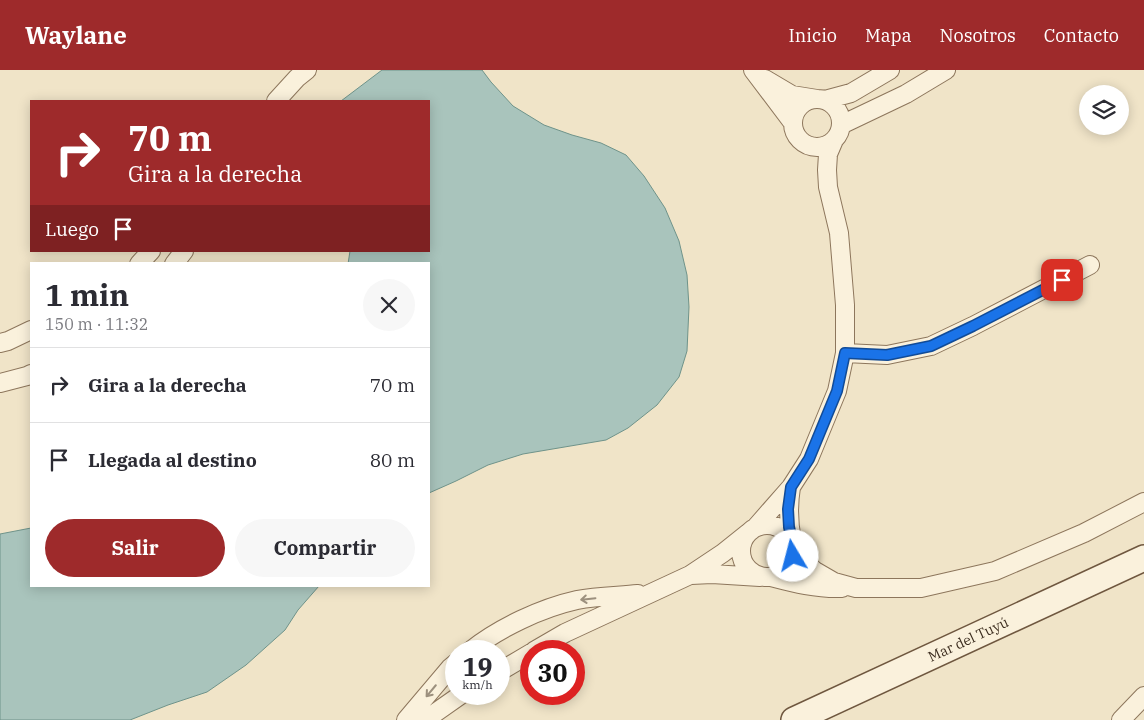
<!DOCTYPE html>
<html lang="es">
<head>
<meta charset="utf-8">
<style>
  body { margin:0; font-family:"IBM Plex Serif",serif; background:#f7f7f7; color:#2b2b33; height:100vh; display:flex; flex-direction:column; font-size:19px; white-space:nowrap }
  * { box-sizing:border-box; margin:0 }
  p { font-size:16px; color:#7c7c81 }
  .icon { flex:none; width:28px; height:28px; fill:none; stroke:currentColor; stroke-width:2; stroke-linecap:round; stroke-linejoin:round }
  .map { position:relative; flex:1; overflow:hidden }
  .drawer { position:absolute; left:30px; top:192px; width:400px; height:325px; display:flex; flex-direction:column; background:#fff; border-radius:0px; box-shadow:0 2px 12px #0003 }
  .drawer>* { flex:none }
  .hud { position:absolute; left:30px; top:30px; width:400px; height:152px; border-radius:0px; box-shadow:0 2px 12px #0003; background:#9e2a2b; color:#fff; overflow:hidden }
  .tools { position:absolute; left:1079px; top:15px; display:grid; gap:10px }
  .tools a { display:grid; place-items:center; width:50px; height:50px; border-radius:50%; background:#fff; box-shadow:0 2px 12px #0003; font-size:25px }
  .speed { position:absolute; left:445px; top:570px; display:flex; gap:10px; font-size:25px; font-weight:700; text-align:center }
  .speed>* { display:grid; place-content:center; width:65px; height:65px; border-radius:50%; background:#fff; box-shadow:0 2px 12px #0003; line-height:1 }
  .speed small { font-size:12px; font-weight:400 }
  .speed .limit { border:8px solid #d22; background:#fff; color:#111 }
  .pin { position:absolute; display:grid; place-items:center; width:42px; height:42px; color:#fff; margin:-21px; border-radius:10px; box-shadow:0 2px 8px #0006 }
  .me { position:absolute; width:55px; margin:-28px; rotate:352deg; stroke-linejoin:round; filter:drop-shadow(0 0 4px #0008) }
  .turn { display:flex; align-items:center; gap:18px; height:105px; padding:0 15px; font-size:22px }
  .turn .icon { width:65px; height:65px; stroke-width:2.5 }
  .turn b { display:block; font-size:35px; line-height:42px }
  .then { display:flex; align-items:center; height:48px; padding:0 15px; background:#0003; gap:10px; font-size:19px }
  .round { display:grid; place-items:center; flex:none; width:52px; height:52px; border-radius:26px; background:#f7f7f7 }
  .overview { display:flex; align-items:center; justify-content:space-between; height:85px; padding:0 15px }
  h1 { font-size:30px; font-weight:700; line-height:38px }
  .primary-button { display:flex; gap:10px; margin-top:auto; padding:10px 15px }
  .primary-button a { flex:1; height:58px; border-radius:30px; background:#9e2a2b; color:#fff; font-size:20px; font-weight:700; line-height:58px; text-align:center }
  .primary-button a+a { background:#f7f7f7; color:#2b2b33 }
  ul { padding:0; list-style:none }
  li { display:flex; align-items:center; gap:15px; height:75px; padding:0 15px; border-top:1px solid #e1e1e2 }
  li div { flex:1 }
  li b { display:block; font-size:19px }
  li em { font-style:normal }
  header { display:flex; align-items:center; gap:30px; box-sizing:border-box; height:70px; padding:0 25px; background:#9e2a2b; color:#fff }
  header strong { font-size:24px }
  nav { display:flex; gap:28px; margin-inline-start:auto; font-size:18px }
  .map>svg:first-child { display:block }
  .water { fill:#a9c4bc; stroke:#6f938a }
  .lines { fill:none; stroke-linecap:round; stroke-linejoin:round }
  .street-casing { stroke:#8d765c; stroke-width:20 }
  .secondary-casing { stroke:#6f573f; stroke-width:28 }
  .street { stroke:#faf1dc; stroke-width:18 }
  .secondary { stroke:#faf1dc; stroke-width:25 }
  .oneway { stroke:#9c907e }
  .route-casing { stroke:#114b97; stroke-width:12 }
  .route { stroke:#1a73e8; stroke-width:9 }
  .labels { text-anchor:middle; stroke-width:4; stroke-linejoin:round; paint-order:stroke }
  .street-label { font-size:14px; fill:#3d2e20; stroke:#f7eed8 }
</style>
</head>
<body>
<header>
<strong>Waylane</strong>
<nav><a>Inicio</a><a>Mapa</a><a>Nosotros</a><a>Contacto</a></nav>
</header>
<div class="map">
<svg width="1144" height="650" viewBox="0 0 1144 650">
  <rect width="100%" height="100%" fill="#f0e4c8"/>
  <path class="water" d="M382,0H482L491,12L513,36L544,55L572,65L601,73L626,85L644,106L665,138L679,171L687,205L689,237L687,281L679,307L657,335L628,358L606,370L523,384L488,395L456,411L429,423V194H348L350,181H429V31H341Z
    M31,458V516H319L298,540L285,560L246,595L207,622L168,635L130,650H0V464Z"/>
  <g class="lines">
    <defs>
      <path id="street" d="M753,0L793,53
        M765,9L792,25L817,29
        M793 53a24 24 0 1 1 48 0a24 24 0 1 1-48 0Z
        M825,30L851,23L890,0
        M276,31L297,8L307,0
        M841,55L906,24L946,0
        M139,194L151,181
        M174,194L184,181
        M0,273L8,271L31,260
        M845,283L887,285L931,276L973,256L1090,195
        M0,313L27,306L31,304
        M791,417C788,436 788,451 792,470
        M741 481a26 26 0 1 1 52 0a26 26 0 1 1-52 0Z
        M755,458L791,417L809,389L837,321L845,283V235L839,163L828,117L827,100L828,84L834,70
        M794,478L800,488L815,501L834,512L856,518H921L995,501L1084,463L1144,432
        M691,505L712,504L760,507
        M771,507C794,513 817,519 842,518
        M470,581C499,558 541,538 577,530C597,526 619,526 638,524
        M534,581L565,563L690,505L723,483L748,463
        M499,602L531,583
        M406,650L450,598L456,593
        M425,650L462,624
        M1121,650L1144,626"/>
      <g id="secondary">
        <path id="s1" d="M794,650L1144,488"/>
      </g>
    </defs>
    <use href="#street" class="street-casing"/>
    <use href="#secondary" class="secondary-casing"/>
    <use href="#street" class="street"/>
    <use href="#secondary" class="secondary"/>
  </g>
  <defs><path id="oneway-shaft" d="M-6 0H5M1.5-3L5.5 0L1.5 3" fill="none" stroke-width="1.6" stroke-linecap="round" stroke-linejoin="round" transform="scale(1.25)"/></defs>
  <g class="oneway">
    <use href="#oneway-shaft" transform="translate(588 529) rotate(174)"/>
    <use href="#oneway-shaft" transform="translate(431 621) rotate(130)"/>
  </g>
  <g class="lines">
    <defs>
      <path id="route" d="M793,486L794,478L789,457L788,439L791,417L809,389L837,321L845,283L887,285L931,276L973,256L1062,210"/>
    </defs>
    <use href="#route" class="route-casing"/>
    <use href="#route" class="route"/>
  </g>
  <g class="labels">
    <g class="street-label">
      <text dy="5" stroke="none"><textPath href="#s1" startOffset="192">Mar del Tuyú</textPath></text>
    </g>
  </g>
</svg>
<div class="tools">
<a><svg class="icon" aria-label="layers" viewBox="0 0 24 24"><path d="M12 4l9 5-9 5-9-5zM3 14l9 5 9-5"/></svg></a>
</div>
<div class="speed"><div>19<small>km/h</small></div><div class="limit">30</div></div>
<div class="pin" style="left:1062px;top:210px;background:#d93025"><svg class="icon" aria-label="arrive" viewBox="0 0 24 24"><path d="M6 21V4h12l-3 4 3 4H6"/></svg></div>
<svg class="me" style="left:793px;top:486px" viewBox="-20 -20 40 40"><circle r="19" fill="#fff"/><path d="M0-13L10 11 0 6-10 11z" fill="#1a73e8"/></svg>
<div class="hud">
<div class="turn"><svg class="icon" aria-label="right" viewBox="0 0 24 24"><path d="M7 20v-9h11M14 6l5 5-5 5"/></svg><div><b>70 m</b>Gira a la derecha</div></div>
<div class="then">Luego<svg class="icon" aria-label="arrive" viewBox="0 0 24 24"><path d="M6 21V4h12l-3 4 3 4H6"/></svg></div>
</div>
<section class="drawer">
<div class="overview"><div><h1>1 min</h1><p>150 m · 11:32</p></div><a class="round"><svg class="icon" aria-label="close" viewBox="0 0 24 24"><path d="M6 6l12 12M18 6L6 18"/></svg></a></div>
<ul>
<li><svg class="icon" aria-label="right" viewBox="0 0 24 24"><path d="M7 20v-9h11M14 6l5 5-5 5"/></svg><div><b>Gira a la derecha</b></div><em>70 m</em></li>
<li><svg class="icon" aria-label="arrive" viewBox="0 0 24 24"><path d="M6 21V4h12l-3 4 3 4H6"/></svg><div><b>Llegada al destino</b></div><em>80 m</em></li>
</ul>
<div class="primary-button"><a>Salir</a><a>Compartir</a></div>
</section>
</div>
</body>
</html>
